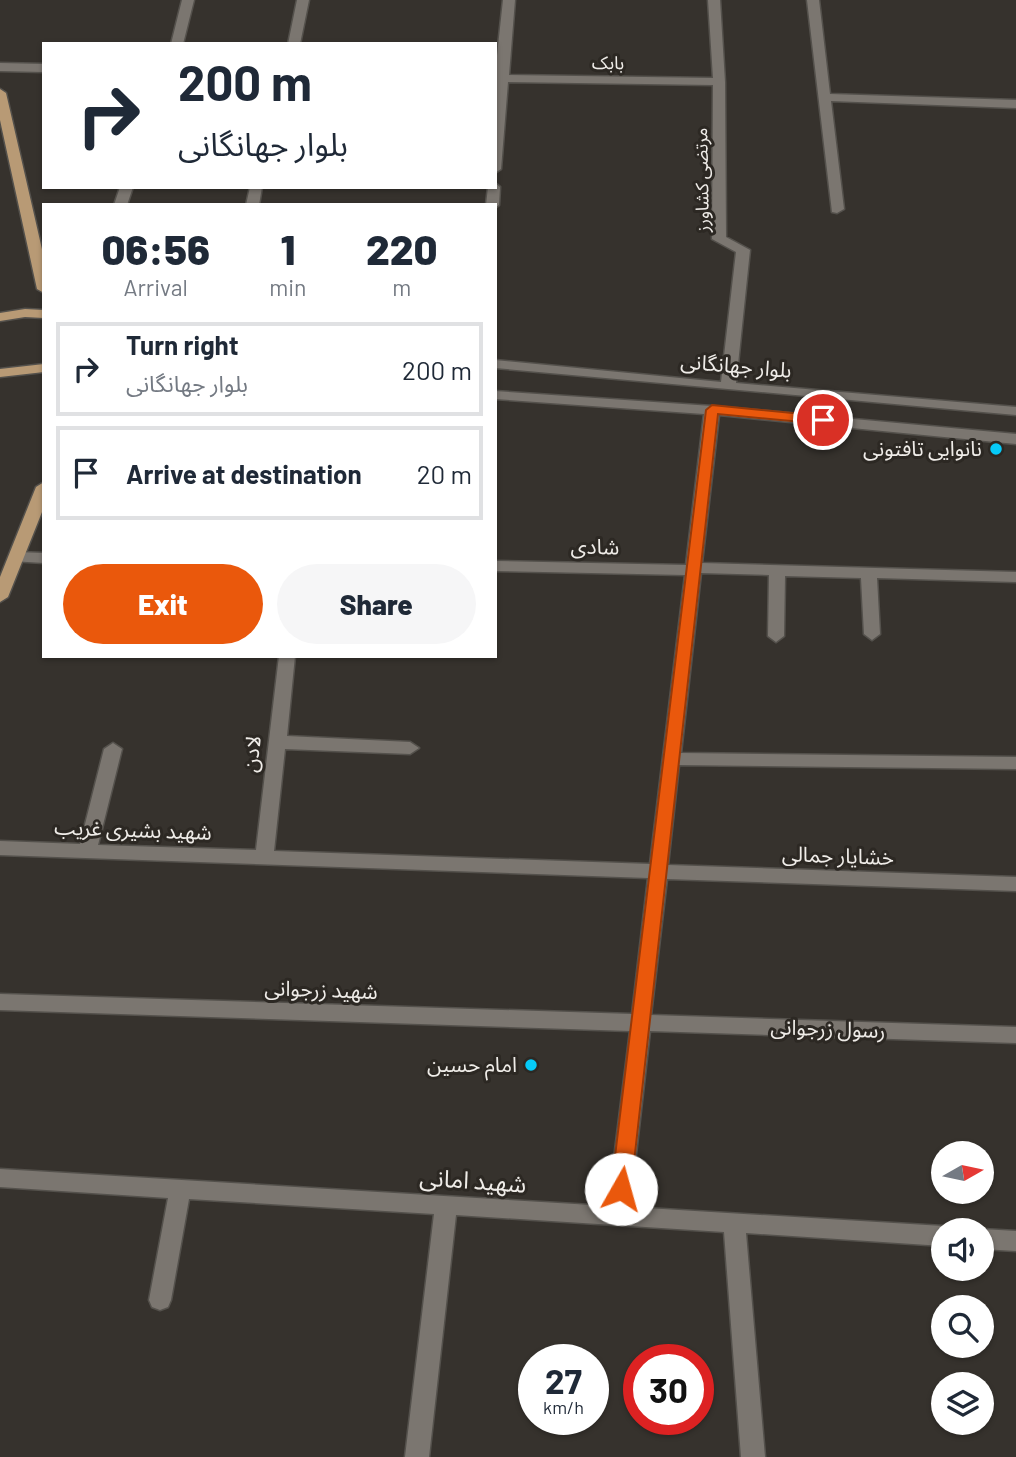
<!DOCTYPE html>
<html lang="en">
<head>
<meta charset="utf-8">
<style>
  body { margin:0; font-family:Barlow,"Noto Sans Arabic",sans-serif; background:#f6f6f7; color:#1f2937; height:100vh; display:flex; flex-direction:column; font-size:26px; white-space:nowrap }
  * { box-sizing:border-box; margin:0 }
  p { font-size:23px; color:#747a83 }
  .icon { flex:none; width:38px; height:38px; fill:none; stroke:currentColor; stroke-width:2; stroke-linecap:round; stroke-linejoin:round }
  .map { position:relative; flex:1; overflow:hidden }
  .details { position:absolute; left:42px; top:203px; width:455px; height:455px; display:flex; flex-direction:column; background:#fff; border-radius:0px; box-shadow:0 2px 5px #0004 }
  .details>* { flex:none }
  .guide { position:absolute; left:42px; top:42px; width:455px; height:147px; border-radius:0px; box-shadow:0 2px 5px #0004; background:#fff; color:#1f2937; overflow:hidden }
  .needle { width:46px; rotate:81deg }
  .controls { position:absolute; left:931px; top:1141px; display:grid; gap:14px }
  .controls a { display:grid; place-items:center; width:63px; height:63px; border-radius:50%; background:#fff; box-shadow:0 2px 5px #0004; font-size:35px }
  .speed { position:absolute; left:518px; top:1344px; display:flex; gap:14px; font-size:35px; font-weight:700; text-align:center }
  .speed>* { display:grid; place-content:center; width:91px; height:91px; border-radius:50%; background:#fff; box-shadow:0 2px 5px #0004; line-height:1 }
  .speed small { font-size:18px; font-weight:400 }
  .speed .limit { border:10px solid #d22; background:#fff; color:#111 }
  .pin { position:absolute; display:grid; place-items:center; width:60px; height:60px; color:#fff; margin:-30px; border:4px solid #fff; border-radius:50%; box-shadow:0 2px 7px #0007 }
  .me { position:absolute; width:77px; margin:-38px; rotate:7deg; stroke-linejoin:round; filter:drop-shadow(0 0 5px #0008) }
  .turn { display:flex; align-items:center; gap:24px; height:147px; padding:0 21px; font-size:32px }
  .turn .icon { width:91px; height:91px; stroke-width:2.5 }
  .turn b { display:block; font-size:49px; line-height:60px }
  .eta { display:flex; justify-content:space-evenly; align-items:center; height:119px; text-align:center }
  .eta b { font-size:42px; font-weight:800; line-height:49px }
  .action { display:flex; gap:14px; margin-top:auto; padding:14px 21px }
  .action a { flex:1; height:80px; border-radius:42px; background:#ea580c; color:#fff; font-size:28px; font-weight:800; line-height:80px; text-align:center }
  .action a+a { background:#f6f6f7; color:#1f2937 }
  ul { padding:0; list-style:none }
  li { display:flex; align-items:center; gap:21px; height:94px; margin:0 14px 10px; padding:0 7px; border:4px solid #e0e1e3; border-radius:0px }
  li div { flex:1 }
  li b { display:block; font-size:26px }
  li em { font-style:normal }
  .map>svg:first-child { display:block }
  .lines { fill:none; stroke-linecap:round; stroke-linejoin:round }
  .minor-casing { stroke:#54514c; stroke-width:3 }
  .major-casing { stroke:#54514c; stroke-width:3 }
  .minor { fill:#7b7670; fill-rule:evenodd }
  .major { fill:#b89a75; fill-rule:evenodd }
  .route { fill:#ea580c; stroke:#983908; stroke-width:2 }
  .poi-dot { fill:#06cbf9; stroke:#2c2823; stroke-width:2.5 }
  .labels { text-anchor:middle; stroke-width:6; stroke-linejoin:round; paint-order:stroke }
  .far-street-label { font-size:18px; fill:#efece8; stroke:#2c2823 }
  .street-label { font-size:21px; fill:#efece8; stroke:#2c2823 }
  .poi-label { font-size:21px; fill:#efece8; stroke:#2c2823; text-anchor:end }
  .near-street-label { font-size:24px; fill:#efece8; stroke:#2c2823 }
</style>
</head>
<body>
<div class="map">
<svg width="1016" height="1457" viewBox="0 0 1016 1457">
  <rect width="100%" height="100%" fill="#36322d"/>
  <g class="lines">
    <defs>
      <path id="minor" d="M182,0H194L183,44H171Z
        M297,0H309L300,44H288Z
        M503,0H515L509,75L713,78L708,0H720L725,82L726,237L750,250L736,383L1016,407V415L495,368V360L721,382L736,252L712,239L713,85L508,82L501,169L495,173V74Z
        M807,0H819L830,94L1016,100V108L831,101L844,209L837,213L832,212Z
        M0,63L44,64V72L0,71Z
        M495,183L500,187L499,205L495,208V205H486L488,187H495Z
        M120,187H133L127,205H114Z
        M250,187H262L259,205H246Z
        M495,391L712,406L1016,434V444L719,415L702,563L1016,572V582L877,578L880,634L872,640L864,634L861,578L785,576L784,636L776,642L768,636L769,575L701,573L681,753L1016,757V769L679,765L668,865L1016,877V891L667,879L651,1015L1016,1027V1043L650,1031L630,1207L943,1226L951,1230H943V1246L746,1233L765,1457H741L724,1232L456,1215L429,1457H405L434,1214L189,1199L171,1300L168,1307L160,1310L152,1307L149,1300L168,1198L0,1187V1169L608,1206L630,1031L0,1010V994L632,1014L648,878L0,855V841L80,844L104,749L113,743L122,749L98,845L256,850L279,656H295L287,736L410,742L419,748L410,754L285,749L274,851L650,864L685,575L495,571V561L686,565L704,414L495,399Z
        M17,552L44,553V563L11,561L9,557Z
        M982,1229L1016,1231V1251L982,1249V1230H980Z"/>
      <path id="major" d="M0,89L6,93L44,258V293L37,289L0,120Z
        M25,309L44,310V318L25,317L0,321V313Z
        M44,364V372L0,377V369Z
        M44,482V507L8,597L0,602V577L36,487Z"/>
    </defs>
    <use href="#minor" class="minor-casing"/>
    <use href="#major" class="major-casing"/>
    <use href="#minor" class="minor"/>
    <use href="#major" class="major"/>
  </g>
  <path class="route" d="M712,405L823,416L829,420L823,424L718,414L631,1189L628,1195L621,1197L614,1195L611,1189L706,410Z"/>
  <g class="poi-dot">
    <circle cx="996" cy="449" r="7"/>
    <circle cx="531" cy="1065" r="7"/>
  </g>
  <g class="labels">
    <g class="far-street-label">
      <text transform="translate(608 63) rotate(1)" y="6">بابک</text>
      <text transform="translate(702 180) rotate(-91)" y="6">مرتضی کشاورز</text>
    </g>
    <g class="street-label">
      <text transform="translate(736 366) rotate(5)" y="7">بلوار جهانگانی</text>
      <text transform="translate(595 547) rotate(1)" y="7">شادی</text>
      <text transform="translate(252 754) rotate(-84)" y="7">لادن</text>
      <text transform="translate(133 830) rotate(2)" y="7">شهید بشیری غریب</text>
      <text transform="translate(838 856) rotate(2)" y="7">خشایار جمالی</text>
      <text transform="translate(321 990) rotate(2)" y="7">شهید زرجوانی</text>
      <text transform="translate(828 1029) rotate(2)" y="7">رسول زرجوانی</text>
    </g>
    <g class="poi-label">
      <text x="982" y="456">نانوایی تافتونی</text>
      <text x="517" y="1072">امام حسین</text>
    </g>
    <g class="near-street-label">
      <text transform="translate(473 1181) rotate(4)" y="8">شهید امانی</text>
    </g>
  </g>
</svg>
<div class="controls">
<a><svg class="needle" viewBox="-14 -14 28 28"><path d="M0-13l5 13h-10z" fill="#e53935"/><path d="M0 13l5-13h-10z" fill="#747a83"/></svg></a>
<a><svg class="icon" aria-label="sound" viewBox="0 0 24 24"><path d="M4 9h4l5-4v14l-5-4H4zM17 9q2 3 0 6"/></svg></a>
<a><svg class="icon" aria-label="search" viewBox="0 0 24 24"><circle cx="10" cy="10" r="6"/><path d="M15 15l6 6"/></svg></a>
<a><svg class="icon" aria-label="layers" viewBox="0 0 24 24"><path d="M12 4l9 5-9 5-9-5zM3 14l9 5 9-5"/></svg></a>
</div>
<div class="speed"><div>27<small>km/h</small></div><div class="limit">30</div></div>
<div class="pin" style="left:823px;top:420px;background:#d93025"><svg class="icon" aria-label="arrive" viewBox="0 0 24 24"><path d="M6 21V4h12l-3 4 3 4H6"/></svg></div>
<svg class="me" style="left:621px;top:1189px" viewBox="-20 -20 40 40"><circle r="19" fill="#fff"/><path d="M0-13L10 11 0 6-10 11z" fill="#ea580c"/></svg>
<div class="guide">
<div class="turn"><svg class="icon" aria-label="right" viewBox="0 0 24 24"><path d="M7 20v-9h11M14 6l5 5-5 5"/></svg><div><b>200 m</b>بلوار جهانگانی</div></div>
</div>
<section class="details">
<div class="eta">
<div><b>06:56</b><p>Arrival</p></div>
<div><b>1</b><p>min</p></div>
<div><b>220</b><p>m</p></div>
</div>
<ul>
<li><svg class="icon" aria-label="right" viewBox="0 0 24 24"><path d="M7 20v-9h11M14 6l5 5-5 5"/></svg><div><b>Turn right</b><p>بلوار جهانگانی</p></div><em>200 m</em></li>
<li><svg class="icon" aria-label="arrive" viewBox="0 0 24 24"><path d="M6 21V4h12l-3 4 3 4H6"/></svg><div><b>Arrive at destination</b></div><em>20 m</em></li>
</ul>
<div class="action"><a>Exit</a><a>Share</a></div>
</section>
</div>
</body>
</html>
